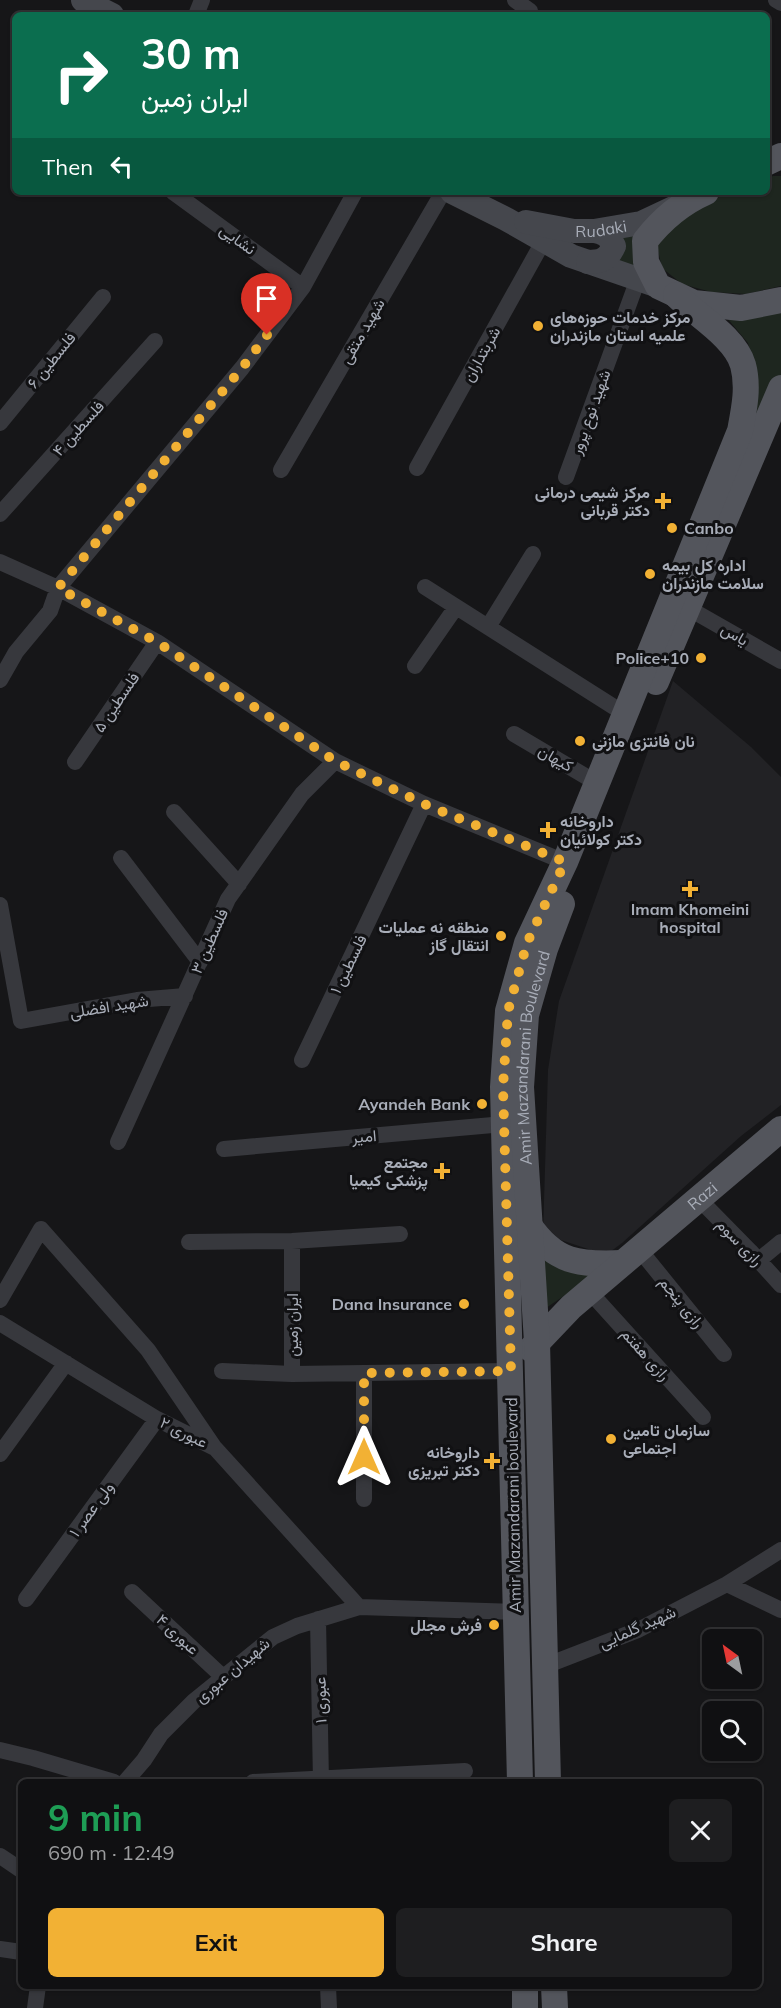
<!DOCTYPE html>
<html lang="en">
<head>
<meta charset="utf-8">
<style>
  body { margin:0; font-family:Mulish,Vazirmatn,sans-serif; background:#1e1e20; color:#f1f3f6; height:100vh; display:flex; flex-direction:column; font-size:22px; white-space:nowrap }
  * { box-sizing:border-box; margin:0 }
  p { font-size:20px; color:#9c9d9f }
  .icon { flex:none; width:33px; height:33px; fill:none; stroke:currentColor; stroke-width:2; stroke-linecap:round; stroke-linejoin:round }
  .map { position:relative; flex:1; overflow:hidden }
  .sheet { position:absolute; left:18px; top:1779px; width:744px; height:210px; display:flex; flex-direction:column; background:#101012; border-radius:9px; box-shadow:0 2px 4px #0004,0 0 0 2px #303032 }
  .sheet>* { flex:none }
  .banner { position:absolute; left:12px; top:12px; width:758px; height:183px; border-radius:9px; box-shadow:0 2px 4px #0004,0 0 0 2px #303032; background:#0b6e4f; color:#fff; overflow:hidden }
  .needle { width:39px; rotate:327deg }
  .buttons { position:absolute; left:702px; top:1629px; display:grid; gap:12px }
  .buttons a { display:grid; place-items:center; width:60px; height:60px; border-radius:9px; background:#101012; box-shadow:0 2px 4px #0004,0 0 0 2px #303032; font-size:30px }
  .pin { position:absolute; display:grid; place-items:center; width:51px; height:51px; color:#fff; margin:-62px -26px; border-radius:50% 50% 50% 0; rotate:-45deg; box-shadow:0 0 6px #0007 }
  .pin .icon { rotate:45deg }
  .me { position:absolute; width:66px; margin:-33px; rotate:0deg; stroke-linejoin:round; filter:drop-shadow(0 0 4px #0008) }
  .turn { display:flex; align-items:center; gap:21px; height:126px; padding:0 30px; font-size:27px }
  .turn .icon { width:78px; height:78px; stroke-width:2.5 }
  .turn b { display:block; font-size:42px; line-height:51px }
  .then { display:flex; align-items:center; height:57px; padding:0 30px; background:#0003; gap:12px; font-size:22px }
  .round { display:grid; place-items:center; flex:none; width:63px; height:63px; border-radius:9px; background:#1e1e20 }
  .summary { display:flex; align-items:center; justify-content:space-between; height:102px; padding:0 30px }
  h1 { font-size:36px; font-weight:700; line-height:45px; color:#1e9e55 }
  .button { display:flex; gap:12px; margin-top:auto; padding:12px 30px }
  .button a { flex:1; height:69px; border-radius:9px; background:#f2b134; color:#111; font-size:24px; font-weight:700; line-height:69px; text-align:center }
  .button a+a { background:#1e1e20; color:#f1f3f6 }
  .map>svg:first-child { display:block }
  .built { fill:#222225 }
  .green { fill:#1e261f }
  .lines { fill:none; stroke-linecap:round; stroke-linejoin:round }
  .street { stroke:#37383d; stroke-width:16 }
  .secondary { stroke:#45474d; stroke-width:24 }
  .primary { stroke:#53555c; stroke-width:26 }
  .route { stroke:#f2b134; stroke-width:10; stroke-dasharray:0 18 }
  .poi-dot { fill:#f2b134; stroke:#111113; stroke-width:2 }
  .labels { text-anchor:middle; stroke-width:6; stroke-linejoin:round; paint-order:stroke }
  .street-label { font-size:16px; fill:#a8adb8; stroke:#111113 }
  .poi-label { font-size:16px; font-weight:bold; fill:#a8adb8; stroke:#111113; text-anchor:end }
</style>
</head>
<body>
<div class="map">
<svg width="781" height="2008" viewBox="0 0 781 2008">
  <rect width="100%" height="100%" fill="#161618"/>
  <path class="built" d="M673,681L751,747L781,777V1105L741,1136L622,1243L606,1255L543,1234L548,1070L559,1001Z"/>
  <path class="green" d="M773,176H781V286L746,294L711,292L682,284L662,268L657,246L671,228L699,207L729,192H766L767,179Z
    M636,229L646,275L607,262L613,233Z
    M781,312V376L512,1011L753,363L748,343L727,318Z
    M537,1247L604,1269L540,1312Z"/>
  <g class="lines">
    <path class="street" d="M515,0L530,11
      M776,0L781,3
      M196,15L202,0
      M173,192L303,287
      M0,423L103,297
      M417,468L544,240
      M281,470L443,192
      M566,477L638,279
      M0,514L155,341
      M0,562L58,588L157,642L335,761L424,804L565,862
      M425,587L625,714
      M688,608L781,661
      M488,627L533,554
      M415,666L456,607
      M0,680L16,652L50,611L58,588L242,368L303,287L355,192
      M514,734L597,783
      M75,762L157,642
      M174,812L239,884
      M121,858L200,962
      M0,905L21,1021L137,1000L185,996
      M302,1060L424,804
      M118,1142L228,899L302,794L335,761
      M224,1149L504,1124
      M699,1199L750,1251L781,1285
      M189,1242L292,1241L400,1234
      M639,1249L724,1354
      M759,1260L781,1242
      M589,1291L703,1417
      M0,1300L41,1229L148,1350L214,1447
      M0,1323L157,1419L215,1448L359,1607
      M222,1371L292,1374L511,1371
      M364,1373V1499
      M292,1374V1241
      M0,1454L66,1363
      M727,1584L781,1610
      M132,1592L223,1677
      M26,1599L157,1419
      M318,1619L321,1782
      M545,1666L638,1630L727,1584L781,1550
      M0,1750L33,1758L114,1782
      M125,1782L144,1760L161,1734L194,1701L273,1637L297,1626L359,1607L515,1612
      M253,1782L465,1771
      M0,1856L21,1870
      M0,1949L21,1952
      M328,1986L329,2008
      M35,2008L38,1986"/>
    <g class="secondary">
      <path d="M83,0L112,15"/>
      <path d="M452,192L506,219L571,256L658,286"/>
      <path id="s1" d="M526,222L574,231H594L641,223L675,207"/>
      <path d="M588,262C602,262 608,259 614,246C609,236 605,233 594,231"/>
    </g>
    <g class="primary">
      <path d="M766,163L781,156"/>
      <path d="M706,192C681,203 662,219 645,241L646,262L658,286L694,303L741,308L781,300"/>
      <path d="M656,682L781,388"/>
      <path d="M529,1225C555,1263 579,1265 622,1263"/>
      <path id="s2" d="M531,1349L571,1307L781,1129"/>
      <path d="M520,1782L503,1087L508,1011L527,943L565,862L740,431C744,410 749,387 743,365C735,337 696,315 676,295"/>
      <path id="s3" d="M548,1782L537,1342L521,1087L526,1015L545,949L562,904"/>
      <path d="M525,1986V2008"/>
      <path d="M554,1986L555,2008"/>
    </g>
  </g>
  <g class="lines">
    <path class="route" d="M267,335L242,368L58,588L157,642L335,761L424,804L565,862L527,943L508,1011L503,1087L511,1371L364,1373V1457"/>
  </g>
  <g class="poi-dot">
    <circle cx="538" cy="326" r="6"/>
    <path d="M660 492h6v6h6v6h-6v6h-6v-6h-6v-6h6z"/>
    <circle cx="672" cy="528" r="6"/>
    <circle cx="650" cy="574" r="6"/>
    <circle cx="701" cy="658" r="6"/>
    <circle cx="580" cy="741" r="6"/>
    <path d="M545 821h6v6h6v6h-6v6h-6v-6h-6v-6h6z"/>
    <path d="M687 880h6v6h6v6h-6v6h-6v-6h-6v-6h6z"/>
    <circle cx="501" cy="936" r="6"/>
    <circle cx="482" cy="1104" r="6"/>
    <path d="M439 1162h6v6h6v6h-6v6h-6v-6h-6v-6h6z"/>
    <circle cx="464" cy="1304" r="6"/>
    <circle cx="611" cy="1439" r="6"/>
    <path d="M489 1452h6v6h6v6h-6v6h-6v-6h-6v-6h6z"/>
    <circle cx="494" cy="1625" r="6"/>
  </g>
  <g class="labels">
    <g class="street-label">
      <text dy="6" stroke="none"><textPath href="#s1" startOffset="76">Rudaki</textPath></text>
      <text transform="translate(238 239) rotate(36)" y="6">نشایی</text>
      <text transform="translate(362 331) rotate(-60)" y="6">شهید متقی</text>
      <text transform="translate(481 354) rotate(-61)" y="6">شربتداران</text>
      <text transform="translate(51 360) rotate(-51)" y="6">فلسطین ۶</text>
      <text transform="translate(590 412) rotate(-70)" y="6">شهید نوع پرور</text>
      <text transform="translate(78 428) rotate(-48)" y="6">فلسطین ۴</text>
      <text transform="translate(735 634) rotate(30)" y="6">یاس</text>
      <text transform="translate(116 702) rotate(-56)" y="6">فلسطین ۵</text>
      <text transform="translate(556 758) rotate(30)" y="6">کیهان</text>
      <text transform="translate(209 941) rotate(-66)" y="6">فلسطین ۳</text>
      <text transform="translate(348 964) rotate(-64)" y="6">فلسطین ۱</text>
      <text transform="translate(109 1006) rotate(-9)" y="6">شهید افضلی</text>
      <text dy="6" stroke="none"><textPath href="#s3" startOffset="726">Amir Mazandarani Boulevard</textPath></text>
      <text transform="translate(364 1136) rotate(-5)" y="6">امیر</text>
      <text dy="6" stroke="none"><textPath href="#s2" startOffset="230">Razi</textPath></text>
      <text transform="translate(740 1242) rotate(46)" y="6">رازی سوم</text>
      <text transform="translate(682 1302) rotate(51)" y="6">رازی پنجم</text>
      <text transform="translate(292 1325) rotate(-90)" y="6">ایران زمین</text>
      <text transform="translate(646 1354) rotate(48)" y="6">رازی هفتم</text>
      <text transform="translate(184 1432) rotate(26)" y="6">عبوری ۲</text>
      <text transform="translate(513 1505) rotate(-91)" y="6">Amir Mazandarani boulevard</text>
      <text transform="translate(91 1509) rotate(-54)" y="6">ولی عصر ۱</text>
      <text transform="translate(637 1627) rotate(-24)" y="6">شهید گلمایی</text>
      <text transform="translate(178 1634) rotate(43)" y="6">عبوری ۴</text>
      <text transform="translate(232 1670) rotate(-40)" y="6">شهیدان عبوری</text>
      <text transform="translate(320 1700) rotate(-91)" y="6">عبوری ۱</text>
    </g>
    <g class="poi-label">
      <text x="550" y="323" text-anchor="start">مرکز خدمات حوزه‌های<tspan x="550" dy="18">علمیه استان مازندران</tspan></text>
      <text x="650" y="498">مرکز شیمی درمانی<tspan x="650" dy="18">دکتر قربانی</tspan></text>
      <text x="684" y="534" text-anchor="start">Canbo</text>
      <text x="662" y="571" text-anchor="start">اداره کل بیمه<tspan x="662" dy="18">سلامت مازندران</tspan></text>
      <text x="689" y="664">Police+10</text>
      <text x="592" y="747" text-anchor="start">نان فانتزی مازنی</text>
      <text x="560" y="827" text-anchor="start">داروخانه<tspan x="560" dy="18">دکتر کولائیان</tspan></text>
      <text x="690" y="915" text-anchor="middle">Imam Khomeini<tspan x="690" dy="18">hospital</tspan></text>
      <text x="489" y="933">منطقه نه عملیات<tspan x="489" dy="18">انتقال گاز</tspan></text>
      <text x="470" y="1110">Ayandeh Bank</text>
      <text x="428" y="1168">مجتمع<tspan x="428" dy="18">پزشکی کیمیا</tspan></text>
      <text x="452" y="1310">Dana Insurance</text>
      <text x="623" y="1436" text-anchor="start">سازمان تامین<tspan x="623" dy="18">اجتماعی</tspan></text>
      <text x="480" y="1458">داروخانه<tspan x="480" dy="18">دکتر تبریزی</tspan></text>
      <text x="482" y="1631">فرش مجلل</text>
    </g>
  </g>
</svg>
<div class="buttons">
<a><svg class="needle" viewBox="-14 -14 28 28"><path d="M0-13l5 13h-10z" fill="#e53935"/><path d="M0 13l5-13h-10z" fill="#9c9d9f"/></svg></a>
<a><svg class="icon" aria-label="search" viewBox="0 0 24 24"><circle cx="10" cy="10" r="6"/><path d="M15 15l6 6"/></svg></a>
</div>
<div class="pin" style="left:267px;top:335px;background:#d93025"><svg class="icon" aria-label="arrive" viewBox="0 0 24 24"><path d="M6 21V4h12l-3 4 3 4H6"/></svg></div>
<svg class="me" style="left:364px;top:1457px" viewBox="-20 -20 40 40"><path d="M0-17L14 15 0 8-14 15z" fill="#f2b134" stroke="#fff" stroke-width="4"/></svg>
<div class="banner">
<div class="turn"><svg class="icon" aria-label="right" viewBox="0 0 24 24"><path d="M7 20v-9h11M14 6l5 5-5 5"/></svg><div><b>30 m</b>ایران زمین</div></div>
<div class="then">Then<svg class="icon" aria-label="left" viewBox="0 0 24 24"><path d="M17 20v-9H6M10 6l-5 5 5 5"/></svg></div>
</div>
<section class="sheet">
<div class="summary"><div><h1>9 min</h1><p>690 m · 12:49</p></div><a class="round"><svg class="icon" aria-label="close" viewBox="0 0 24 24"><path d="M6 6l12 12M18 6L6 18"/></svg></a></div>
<div class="button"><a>Exit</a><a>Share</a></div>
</section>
</div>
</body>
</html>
